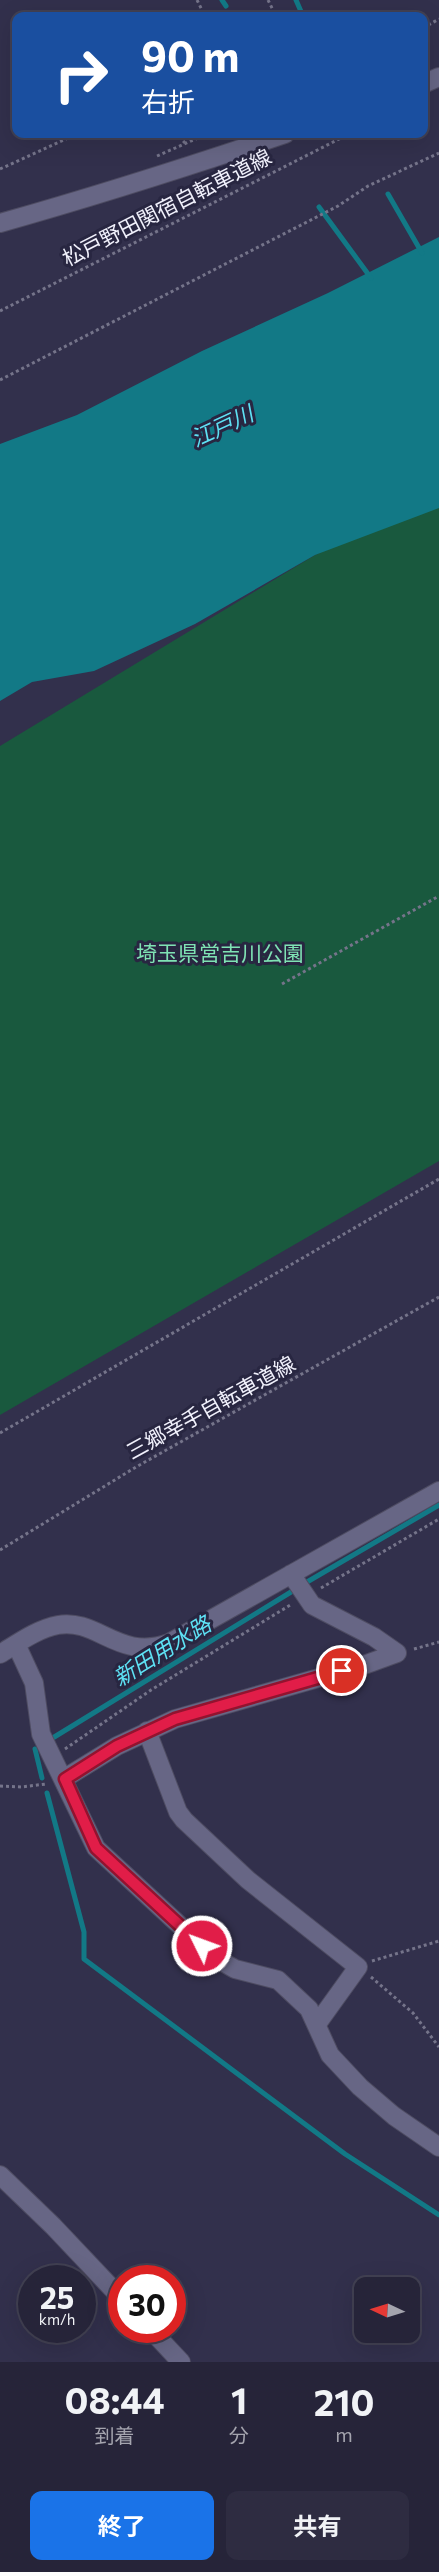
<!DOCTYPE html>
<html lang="ja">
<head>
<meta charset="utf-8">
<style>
  body { margin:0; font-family:Commissioner,"Noto Sans JP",sans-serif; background:#2e2c41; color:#f1f3f6; height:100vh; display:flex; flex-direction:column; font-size:22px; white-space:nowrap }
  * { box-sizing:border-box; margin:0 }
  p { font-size:20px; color:#a4a4ae }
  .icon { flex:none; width:33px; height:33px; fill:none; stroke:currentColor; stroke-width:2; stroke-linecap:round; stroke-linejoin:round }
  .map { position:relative; height:2362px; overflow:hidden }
  .details { display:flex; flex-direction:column; background:#262439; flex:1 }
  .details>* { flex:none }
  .top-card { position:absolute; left:12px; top:12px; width:416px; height:126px; border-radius:12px; box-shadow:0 6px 24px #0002,0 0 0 2px #424153; background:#1a4fa0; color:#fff; overflow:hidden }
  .needle { width:39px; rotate:274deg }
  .controls { position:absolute; left:354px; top:2277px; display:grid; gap:12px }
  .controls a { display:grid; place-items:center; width:66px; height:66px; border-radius:12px; background:#262439; box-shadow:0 6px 24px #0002,0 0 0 2px #424153; font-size:30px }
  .speed { position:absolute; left:18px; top:2265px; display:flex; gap:12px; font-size:30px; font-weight:700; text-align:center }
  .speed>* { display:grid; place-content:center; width:78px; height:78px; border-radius:50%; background:#262439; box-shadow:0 6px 24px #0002,0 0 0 2px #424153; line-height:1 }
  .speed small { font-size:15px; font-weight:400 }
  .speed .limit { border:9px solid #d22; background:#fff; color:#111 }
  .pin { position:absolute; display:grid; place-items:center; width:51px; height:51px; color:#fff; margin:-26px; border:3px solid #fff; border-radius:50%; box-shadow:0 2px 6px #0007 }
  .me { position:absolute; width:66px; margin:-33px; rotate:312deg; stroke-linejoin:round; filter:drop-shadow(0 0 4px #0008) }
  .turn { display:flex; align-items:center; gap:21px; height:126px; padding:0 30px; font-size:27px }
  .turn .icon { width:78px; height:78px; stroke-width:2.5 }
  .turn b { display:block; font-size:42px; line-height:51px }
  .eta { display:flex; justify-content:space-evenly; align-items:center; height:102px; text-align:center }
  .eta b { font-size:36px; font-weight:700; line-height:42px }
  .cta { display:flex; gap:12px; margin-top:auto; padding:12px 30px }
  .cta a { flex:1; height:69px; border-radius:12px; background:#1a73e8; color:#fff; font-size:24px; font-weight:700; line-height:69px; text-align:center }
  .cta a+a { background:#2e2c41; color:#f1f3f6 }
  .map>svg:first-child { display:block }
  .green { fill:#19593e }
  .water { fill:#127986 }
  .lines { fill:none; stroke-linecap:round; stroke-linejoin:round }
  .stream { stroke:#127986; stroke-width:5 }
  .minor-casing { stroke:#4e4c62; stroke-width:20 }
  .path { stroke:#75748a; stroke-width:3; stroke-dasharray:3 3; stroke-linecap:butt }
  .minor { stroke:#676685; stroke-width:18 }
  .route-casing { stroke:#92132f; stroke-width:15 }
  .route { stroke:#e11d48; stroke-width:10 }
  .labels { text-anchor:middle; stroke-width:6; stroke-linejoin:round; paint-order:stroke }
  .street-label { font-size:21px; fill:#f1f1fc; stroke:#282641 }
  .park-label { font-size:21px; fill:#7fe3b4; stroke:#282641 }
  .water-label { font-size:22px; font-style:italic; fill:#5ee1f4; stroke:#282641 }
</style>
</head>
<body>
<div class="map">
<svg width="439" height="2362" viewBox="0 0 439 2362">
  <rect width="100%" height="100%" fill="#32304c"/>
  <path class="green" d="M439,498V1161L0,1415V746L315,555Z"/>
  <path class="water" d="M439,237V508L315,555L195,624L94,671L32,682L0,701V444L77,415L202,351L328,293Z"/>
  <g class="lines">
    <path class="stream" d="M222,0L226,6
      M296,0L303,16
      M388,194L422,253
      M319,207L371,278
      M307,1582L439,1505
      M51,1739L291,1592
      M35,1749L42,1778
      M47,1793L84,1932V1959L345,2154L439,2215"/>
    <defs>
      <path id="minor" d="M423,84L439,77
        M0,223C96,196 190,166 285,134
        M16,1644L34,1683L41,1734L96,1848L214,1957L235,1969L278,1980L309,2009L330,2055L360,2087L394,2116L439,2147
        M0,1654C18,1643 37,1629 58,1625C98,1618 118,1661 169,1643L439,1491
        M147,1731L178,1812L184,1820L248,1880L358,1967L317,2024
        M65,1778L117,1746L175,1719L364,1665L397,1653L374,1637L312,1605L291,1574
        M0,2175L53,2226L122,2299
        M151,2330L181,2362"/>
    </defs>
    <use href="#minor" class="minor-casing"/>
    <path class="path" d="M197,0L205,16
      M268,0L276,16
      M423,28L439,19
      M183,143L193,134
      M157,156L207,134
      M0,169L77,134
      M0,311L349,134
      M0,380L338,206L368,186L439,153
      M282,984L439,896
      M0,1433L439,1179
      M0,1550L136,1467L439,1297
      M321,1588L439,1519
      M414,1649L439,1642
      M65,1749L151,1690L292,1604
      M0,1786L21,1787L46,1784
      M372,1961L439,1941
      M371,1977L413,2013L439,2047"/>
    <use href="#minor" class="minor"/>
  </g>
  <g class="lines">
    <defs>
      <path id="route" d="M202,1946L96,1848L65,1779L117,1746L175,1719L342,1671"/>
    </defs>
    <use href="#route" class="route-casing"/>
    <use href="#route" class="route"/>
  </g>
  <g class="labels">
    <g class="street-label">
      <text transform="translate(167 208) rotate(-27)" y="7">松戸野田関宿自転車道線</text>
      <text transform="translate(211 1408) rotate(-29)" y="7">三郷幸手自転車道線</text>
    </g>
    <g class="park-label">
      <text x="220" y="961">埼玉県営吉川公園</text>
    </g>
    <g class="water-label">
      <text transform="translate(222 426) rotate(-25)" y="8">江戸川</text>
      <text transform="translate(162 1651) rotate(-32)" y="8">新田用水路</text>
    </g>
  </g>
</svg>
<div class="controls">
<a><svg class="needle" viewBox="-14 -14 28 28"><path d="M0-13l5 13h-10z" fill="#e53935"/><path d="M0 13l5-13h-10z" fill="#a4a4ae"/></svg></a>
</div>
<div class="speed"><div>25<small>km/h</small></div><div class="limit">30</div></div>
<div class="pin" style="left:342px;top:1671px;background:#d93025"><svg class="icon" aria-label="arrive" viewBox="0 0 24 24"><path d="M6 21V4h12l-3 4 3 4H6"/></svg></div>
<svg class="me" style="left:202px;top:1946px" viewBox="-20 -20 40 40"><circle r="17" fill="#e11d48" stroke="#fff" stroke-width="3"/><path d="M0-11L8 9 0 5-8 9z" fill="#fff"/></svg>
<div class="top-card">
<div class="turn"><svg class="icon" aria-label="right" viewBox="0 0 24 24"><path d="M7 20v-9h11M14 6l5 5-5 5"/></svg><div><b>90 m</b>右折</div></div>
</div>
</div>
<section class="details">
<div class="eta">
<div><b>08:44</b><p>到着</p></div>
<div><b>1</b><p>分</p></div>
<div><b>210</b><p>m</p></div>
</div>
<div class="cta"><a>終了</a><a>共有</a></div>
</section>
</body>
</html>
